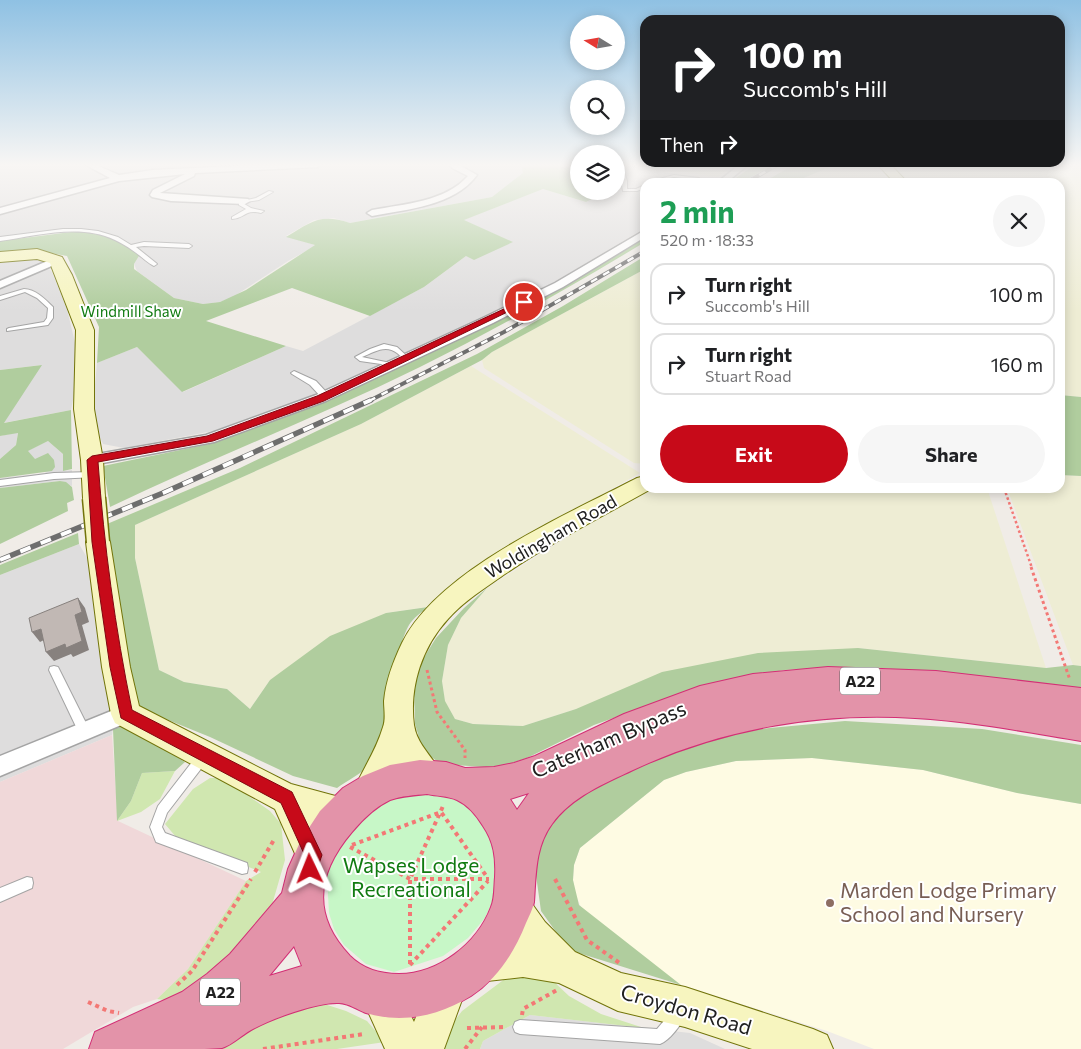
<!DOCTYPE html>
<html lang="en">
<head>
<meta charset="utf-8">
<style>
  body { margin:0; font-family:Commissioner,sans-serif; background:#f6f6f6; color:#202124; height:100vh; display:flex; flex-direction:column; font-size:19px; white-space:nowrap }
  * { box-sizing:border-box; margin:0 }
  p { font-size:16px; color:#757577 }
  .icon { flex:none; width:28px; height:28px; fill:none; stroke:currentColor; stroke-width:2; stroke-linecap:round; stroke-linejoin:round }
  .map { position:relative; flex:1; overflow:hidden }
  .side { position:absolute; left:640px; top:178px; width:425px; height:315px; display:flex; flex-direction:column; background:#fff; border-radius:15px; box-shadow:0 2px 12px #0003 }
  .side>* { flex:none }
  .banner { position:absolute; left:640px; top:15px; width:425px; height:152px; border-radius:15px; box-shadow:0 2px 12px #0003; background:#202124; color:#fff; overflow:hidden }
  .needle { width:32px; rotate:281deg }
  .buttons { position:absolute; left:570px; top:15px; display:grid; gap:10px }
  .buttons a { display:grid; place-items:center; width:55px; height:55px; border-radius:50%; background:#fff; box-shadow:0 2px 12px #0003; font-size:25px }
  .pin { position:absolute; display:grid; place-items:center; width:42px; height:42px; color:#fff; margin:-21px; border:2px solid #fff; border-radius:50%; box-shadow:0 1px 5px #0007 }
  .me { position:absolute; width:55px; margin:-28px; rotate:358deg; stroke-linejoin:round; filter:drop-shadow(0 0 4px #0008) }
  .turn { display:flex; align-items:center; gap:18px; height:105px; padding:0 20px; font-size:22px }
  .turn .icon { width:65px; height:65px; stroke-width:2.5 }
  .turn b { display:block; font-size:35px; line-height:42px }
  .then { display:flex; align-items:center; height:48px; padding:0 20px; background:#0003; gap:10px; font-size:19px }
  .round { display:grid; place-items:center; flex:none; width:52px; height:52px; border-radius:26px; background:#f6f6f6 }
  .head { display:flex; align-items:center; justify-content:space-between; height:85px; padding:0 20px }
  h1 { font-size:30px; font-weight:700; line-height:38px; color:#1e9e55 }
  .primary-button { display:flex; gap:10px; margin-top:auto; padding:10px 20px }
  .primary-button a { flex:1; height:58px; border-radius:30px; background:#c70a19; color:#fff; font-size:20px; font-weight:700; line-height:58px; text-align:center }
  .primary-button a+a { background:#f6f6f6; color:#202124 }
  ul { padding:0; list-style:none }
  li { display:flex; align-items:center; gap:15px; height:62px; margin:0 10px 8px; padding:0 10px; border:2px solid #e0e0e0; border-radius:15px }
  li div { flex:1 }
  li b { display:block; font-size:19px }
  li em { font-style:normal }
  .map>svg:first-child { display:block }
  .residential { fill:#dedddd }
  .commercial { fill:#f0d8d9 }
  .education { fill:#fefbe3 }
  .farmland { fill:#eeedd4 }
  .grass { fill:#d0e7b0 }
  .forest { fill:#b0cd9e }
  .park { fill:#c7f7c7 }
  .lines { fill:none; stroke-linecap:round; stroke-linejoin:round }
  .lane-casing { stroke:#a4a4a4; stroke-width:2 }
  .street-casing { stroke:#a4a4a4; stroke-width:3 }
  .secondary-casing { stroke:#72740a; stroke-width:2 }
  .highway-casing { stroke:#d32f75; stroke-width:2 }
  .path-far2 { stroke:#f37875; stroke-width:2.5; stroke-dasharray:2.5 2.5; stroke-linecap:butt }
  .path-far1 { stroke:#f37875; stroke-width:3; stroke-dasharray:3 3; stroke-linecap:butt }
  .path { stroke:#f37875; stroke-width:4; stroke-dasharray:4 4; stroke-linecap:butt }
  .lane { fill:#fff; fill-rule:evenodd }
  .street { fill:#fff; fill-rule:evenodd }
  .secondary { fill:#f7f5bf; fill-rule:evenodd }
  .highway { fill:#e393a9; fill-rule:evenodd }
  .rail-far1-casing { stroke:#6e6e6e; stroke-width:4 }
  .rail-casing { stroke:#6e6e6e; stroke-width:5.5 }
  .rail-far1 { stroke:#fff; stroke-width:2.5; stroke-dasharray:7; stroke-linecap:butt }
  .rail { stroke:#fff; stroke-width:4; stroke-dasharray:11; stroke-linecap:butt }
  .secondary-bridge-casing { stroke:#72740a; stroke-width:25; stroke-linecap:butt }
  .secondary-bridge { stroke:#f7f5bf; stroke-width:22 }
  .shaded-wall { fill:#87817e }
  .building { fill:#c1b8b4; stroke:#87817e }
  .route { fill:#c70a19; stroke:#810610 }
  .education-dot { fill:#8d6e63; stroke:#fff; stroke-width:2 }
  .labels { text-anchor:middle; stroke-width:4; stroke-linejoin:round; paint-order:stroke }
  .far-park-label { font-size:15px; fill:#117b11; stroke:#fff }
  .shield { fill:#fff; stroke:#636363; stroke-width:1 }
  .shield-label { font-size:16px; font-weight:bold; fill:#202020 }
  .street-label { font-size:18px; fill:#202020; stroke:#fff }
  .near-street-label { font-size:21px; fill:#202020; stroke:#fff }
  .near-park-label { font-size:21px; fill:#117b11; stroke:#fff }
  .near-education-label { font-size:21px; fill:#785e54; stroke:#fff; text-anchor:start }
</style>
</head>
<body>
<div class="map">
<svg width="1081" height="1049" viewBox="0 0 1081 1049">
  <rect width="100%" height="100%" fill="#f0ece7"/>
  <path class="residential" d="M0,164H521L524,173L492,197L350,223L334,218L314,220L286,236L315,245L308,250L288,261L233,297L220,302L203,304L174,298L137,271L134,264L142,251L131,245L113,240L53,233L0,241Z
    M616,164L721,181L718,182H645V228L554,282L485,317L317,395L213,431L124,448L103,444L97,431L93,406L97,363L137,347L183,392L286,346L303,351L424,287L466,256L512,242L463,220L543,189L586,202L607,191H616Z
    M40,258L52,272L67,309L80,364L71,410L3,423L41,365L0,370V260Z
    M18,432L16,445L0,459V436Z
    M48,441L63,454V471L72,470V486L60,481L0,488V478L46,473L27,451Z
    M79,544L93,568L114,720L112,735L0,782V575Z
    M530,1015L690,1033L725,1049H480L483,1041Z"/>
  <path class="commercial" d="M112,735L118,821L246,881L188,969L157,999L133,1007L63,1049H0V782Z"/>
  <path class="education" d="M812,758L923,770L1017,793L1081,804V1049H874L827,1031L681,985L584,914L575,893L573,880L574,865L580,848L664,780L686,772L736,761Z"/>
  <path class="farmland" d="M666,164H735L718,177L673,170Z
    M837,164H873L890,182H794Z
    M890,164H967L969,167V164H1081V397L1060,395V182H908Z
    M645,269V464L634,463L484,368L482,360L492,352Z
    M471,366L640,473L494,555L428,607L386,613L270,680L250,709L227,689L184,682L159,670L135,558V525L361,424Z
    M1060,475L1081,476V666L1073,665L1007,488H1060Z
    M652,488H987L1046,668L858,648L576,709L523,726L473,724L455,719L445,702L442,681L448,645L461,618L487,588L572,534Z"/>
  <path class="grass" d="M175,771L160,799L141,812L117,821L131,801L142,773Z
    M210,778H223L270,811L281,824L285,860L265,929L236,957L171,1001L157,999L188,969L246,881L261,872L176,837L165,824L193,789Z
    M514,972L550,978L569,996L601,1014L644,1028L530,1015L483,1041L480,1049H436V1045L462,1011Z
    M315,1001L346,1011L367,1021L385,1042L337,1049H209L252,1020Z"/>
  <path class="forest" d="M521,164H579V175L570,179L579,182V191H607L586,202L543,189L464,220L513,242L474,260L466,256L424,287L370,316L292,288L206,321L286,346L182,392L137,347L97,363L99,327L67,256L40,251L0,253V241L79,231L95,233L140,249L142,251L134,264V269L174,298L203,304L220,302L246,290L315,245L286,237C311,222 320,213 350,223L492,197L523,173Z
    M756,164H774L742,182H730Z
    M795,164H837L794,182H764Z
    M645,236V242C572,286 497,329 420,367C318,417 212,458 110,507L103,466L214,443L327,400L510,315Z
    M645,256V269L492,352L482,360L361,424L135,525V558L159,670L184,682L227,689L250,709L270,680L330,636L386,613L428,607C422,612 413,618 409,625C387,665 400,733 371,764C362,773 347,781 337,788L293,776L210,737L136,707L116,611L107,524L240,468L477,354L563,306Z
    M42,365L4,423L71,410L72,469L63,471V454L48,441L28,451L35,459L48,453L54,460L55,467L52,471L0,478V459L16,445L18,433L0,436V370Z
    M1060,395L1081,397V476L1060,475Z
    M60,481L66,482L72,487L74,500L67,503L68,511L0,544V488Z
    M78,533L79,544L0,575V565Z
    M487,588L461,618L448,645L442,681L445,701L455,719L473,724L523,726L576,709L662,672L758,653L858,648L1046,668L1073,665L1081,666V694L969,676L870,667L784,670L697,688L594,725L527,758L497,768L441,764L423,751L415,724L414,685L418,667L436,638L464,608Z
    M845,721L982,729L1081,745V804L1017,793L923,770L812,758L736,761L686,772L664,780L580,848L574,865L573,880L579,905L681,985L569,950L541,911L534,861L544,823L575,797L667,755L739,731Z
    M126,725L185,762L175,771L142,773L131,801L117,821L113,729Z"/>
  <path class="park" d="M445,787L481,809L500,855L496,894L485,918L468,938L443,956L394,972L366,964L344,945L334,929L329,913L327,876L332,855L352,822L397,792Z"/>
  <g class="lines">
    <defs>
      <path id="lane" d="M619,167L623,168L627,181V189H636L645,185V188L637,191H623Z
        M674,175L699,178L701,182H697L695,180L674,177L654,182H648Z
        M269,191L273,192L259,200L245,202L243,201L256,198Z
        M241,202L251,208L264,211L261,213C244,209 246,218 232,219V217L246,209L239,205V203Z
        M63,229H81L98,231L118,237L131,245L144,242L189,244L192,246L189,248L144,246L136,247L156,263L157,264L154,266C146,262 140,255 132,250C127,246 121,243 115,240C80,223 36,236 0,241V237Z
        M24,289C35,289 45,299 53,307V318L48,325L7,331V329L9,328L44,322L47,318L48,308L37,298L25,292L0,300V296Z
        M384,344L397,347L410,359L407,361C403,359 401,356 397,353C386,344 374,352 362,357L395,364V366L360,361L355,357L370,349Z
        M294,371L316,381L328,394V398H322L310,385L292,374L291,373Z
        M93,472L96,473L97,475L96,477L54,479L0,486V480L54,473Z
        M54,666L58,667L90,731L88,735L84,736L80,735L49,670L50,667Z
        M203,752L207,753L209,757L207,761L167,813L162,827L165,833L247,863L248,868L247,873L242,874L156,842L150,827L158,806L199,753Z
        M27,877L32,878L33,883L32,888L0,902V888Z
        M679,1007L684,1009L686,1014C682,1024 670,1040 660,1044L520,1034L515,1032L513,1027L515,1022L520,1020L657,1029L674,1009Z"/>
      <path id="street" d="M84,164H94L119,175L153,170L278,164H322L318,167L195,173L194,176L160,193L248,199L250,201L245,204L171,201L152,197L150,195L153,190L185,174L119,181L0,214V208L110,178Z
        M448,164H457L477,175C454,206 408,209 372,216L367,213L372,210C404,204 445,202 468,176L454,169Z
        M740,164H749L727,182H718Z
        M645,230V237L563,287L493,323L326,401L214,442L92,465L87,463L85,460L87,457L92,455L206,435L316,395L485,317L555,283Z
        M57,257L62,260L61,262L0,288V281Z
        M126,705L133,708L136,714L133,720L0,776V756Z"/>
      <path id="secondary" d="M877,164H890L907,182H894Z
        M37,249L62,257L72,275L94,330V409L103,460L105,498L102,504L94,506L86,504L83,498L81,460L74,409L76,330L50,263L37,259L0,262V252Z
        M645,476V488H653C603,516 552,542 505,574C485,588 464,601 448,619C422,647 409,687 414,725C417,746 435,758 443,777L438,788L427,792L416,788L400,766L380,803L369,807L358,803L353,792C362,770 376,751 383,727C386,719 384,709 384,701C386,680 393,662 402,643C438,570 566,515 637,478Z
        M98,533L107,536L110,542L130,667L139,706L291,784L354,801L358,812L354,823L342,828L314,821L330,855L325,867L313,872L301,867L275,809L115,723L111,714L102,667L86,542L89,536Z
        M512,889L525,894L545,922L575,952L621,973L685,987L813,1029L827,1035L833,1049H752L685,1027L618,1011L559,983L523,977L478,982L465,976L459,963L465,950L478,944L514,940L499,920L494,907L499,894Z
        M448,967L462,972L467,986L444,1049H385L361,996L366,982L380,977L394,982L414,1022L434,972Z"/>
      <path id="highway" d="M828,667L936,671L1081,688V741C1026,732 970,721 915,718C818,712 721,729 633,770C604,784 571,797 552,824C535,847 536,875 534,902C533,909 529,916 526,923C514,953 498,978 471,996C439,1016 402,1024 366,1013C358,1010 348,1003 339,1003C317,1002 271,1019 251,1030C242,1035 232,1045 222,1048C212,1049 197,1049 187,1049C154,1049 121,1049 89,1049L95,1032L182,992L207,974L230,954L282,893L288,869L301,840L320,811L343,788L363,776L390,765L420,760L446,762L465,768L494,767L514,763L535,756L624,714L700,686L753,674ZM529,793L517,810L510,799ZM427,794C436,796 448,796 457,800C468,805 477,816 483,826C494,842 496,858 495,877C494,886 495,898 491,907C477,944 438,974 399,974C381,974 363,969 350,956C311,915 317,873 352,832C362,820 375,807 390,800C401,796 415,795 427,794ZM294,946L302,966L269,976Z"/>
    </defs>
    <use href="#lane" class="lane-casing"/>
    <use href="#street" class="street-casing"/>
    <use href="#secondary" class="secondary-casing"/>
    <use href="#highway" class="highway-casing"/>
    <path class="path-far2" d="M1004,488L1032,568"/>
    <path class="path-far1" d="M1031,567L1070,680
      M427,670L437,712L465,750V758"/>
    <path class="path" d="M352,845L441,812L487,877
      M350,847L410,879H489
      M255,872L275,838
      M555,879L587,940L621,964
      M410,964V879L444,804
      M410,965L488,881
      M177,985L192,971L251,879
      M88,1002L108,1011L119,1013
      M522,1015L523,1009L557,990
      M467,1028L507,1027
      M263,1049L364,1034
      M465,1049L482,1027"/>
    <use href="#lane" class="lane"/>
    <use href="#street" class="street"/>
    <use href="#secondary" class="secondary"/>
    <use href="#highway" class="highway"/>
    <defs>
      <path id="rail-far1" d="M747,182L779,164
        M369,401L504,332L645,251"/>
      <path id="rail" d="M0,560L163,493L371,400"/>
    </defs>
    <use href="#rail-far1" class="rail-far1-casing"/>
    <use href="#rail" class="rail-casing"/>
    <use href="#rail-far1" class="rail-far1"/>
    <use href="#rail" class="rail"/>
    <defs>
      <path id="secondary-bridge" d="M94,498L98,542"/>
    </defs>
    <use href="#secondary-bridge" class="secondary-bridge-casing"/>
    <use href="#secondary-bridge" class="secondary-bridge"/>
  </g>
  <path class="shaded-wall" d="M78,598L85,608L89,622L82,625L89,650L73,657L71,654L54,661L46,652Z
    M41,629L48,638L40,642L32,632Z"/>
  <path class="building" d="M78,598L82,612L75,615L82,641L66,648L65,644L46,652L41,629L32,632L29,618Z"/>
  <linearGradient id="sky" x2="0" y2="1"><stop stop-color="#8fc1e3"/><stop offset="0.53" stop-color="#f8f6f4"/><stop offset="1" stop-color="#f8f6f4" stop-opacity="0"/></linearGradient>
  <rect width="1081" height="311" fill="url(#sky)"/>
  <path class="route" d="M521,301L528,302L324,401L213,441L98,462C104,545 115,628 132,710L292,792L322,855L315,875L310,877L304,875L301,869L305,856L281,803L121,718L110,667L92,542L87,460L92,456L207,436L317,396Z"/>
  <circle class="education-dot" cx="830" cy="903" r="5"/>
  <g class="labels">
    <g class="far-park-label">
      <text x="131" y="317">Windmill Shaw</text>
    </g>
    <g class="shield">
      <rect x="840" y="667.5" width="40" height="27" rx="4"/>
      <rect x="200" y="978.5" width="40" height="27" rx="4"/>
    </g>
    <g class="shield-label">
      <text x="860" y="687">A22</text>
      <text x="220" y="998">A22</text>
    </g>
    <g class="street-label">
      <text transform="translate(551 537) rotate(-30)" y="6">Woldingham Road</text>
    </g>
    <g class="near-street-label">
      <text transform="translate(609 740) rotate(-23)" y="7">Caterham Bypass</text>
      <text transform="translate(686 1010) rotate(16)" y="7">Croydon Road</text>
    </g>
    <g class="near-park-label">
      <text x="411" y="873">Wapses Lodge<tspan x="411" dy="24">Recreational</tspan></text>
    </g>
    <g class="near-education-label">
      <text x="840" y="898">Marden Lodge Primary<tspan x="840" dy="24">School and Nursery</tspan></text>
    </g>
  </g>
</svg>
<div class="buttons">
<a><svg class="needle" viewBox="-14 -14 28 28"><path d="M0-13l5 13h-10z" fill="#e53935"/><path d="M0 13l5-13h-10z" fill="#757577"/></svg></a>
<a><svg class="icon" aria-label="search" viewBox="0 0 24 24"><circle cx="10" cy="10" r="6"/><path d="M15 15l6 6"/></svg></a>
<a><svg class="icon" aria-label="layers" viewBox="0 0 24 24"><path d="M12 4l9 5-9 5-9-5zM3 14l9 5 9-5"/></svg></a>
</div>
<div class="pin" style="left:524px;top:302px;background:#d93025"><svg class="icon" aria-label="arrive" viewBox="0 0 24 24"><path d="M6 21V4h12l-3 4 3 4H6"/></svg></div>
<svg class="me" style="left:310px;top:869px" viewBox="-20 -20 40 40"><path d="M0-17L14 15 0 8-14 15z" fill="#c70a19" stroke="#fff" stroke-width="4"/></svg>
<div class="banner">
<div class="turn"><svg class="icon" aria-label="right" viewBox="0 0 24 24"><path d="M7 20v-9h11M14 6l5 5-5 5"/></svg><div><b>100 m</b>Succomb's Hill</div></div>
<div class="then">Then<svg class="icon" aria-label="right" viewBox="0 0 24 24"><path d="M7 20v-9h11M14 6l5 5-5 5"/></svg></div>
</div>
<section class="side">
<div class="head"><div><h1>2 min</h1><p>520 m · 18:33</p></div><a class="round"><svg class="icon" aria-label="close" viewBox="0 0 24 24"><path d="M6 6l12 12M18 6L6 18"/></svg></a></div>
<ul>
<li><svg class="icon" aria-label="right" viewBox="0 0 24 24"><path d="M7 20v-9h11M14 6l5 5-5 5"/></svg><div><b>Turn right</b><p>Succomb's Hill</p></div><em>100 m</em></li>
<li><svg class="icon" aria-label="right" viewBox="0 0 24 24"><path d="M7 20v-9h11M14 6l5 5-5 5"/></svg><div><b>Turn right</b><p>Stuart Road</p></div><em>160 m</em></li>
</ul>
<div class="primary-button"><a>Exit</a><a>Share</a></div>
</section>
</div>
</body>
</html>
